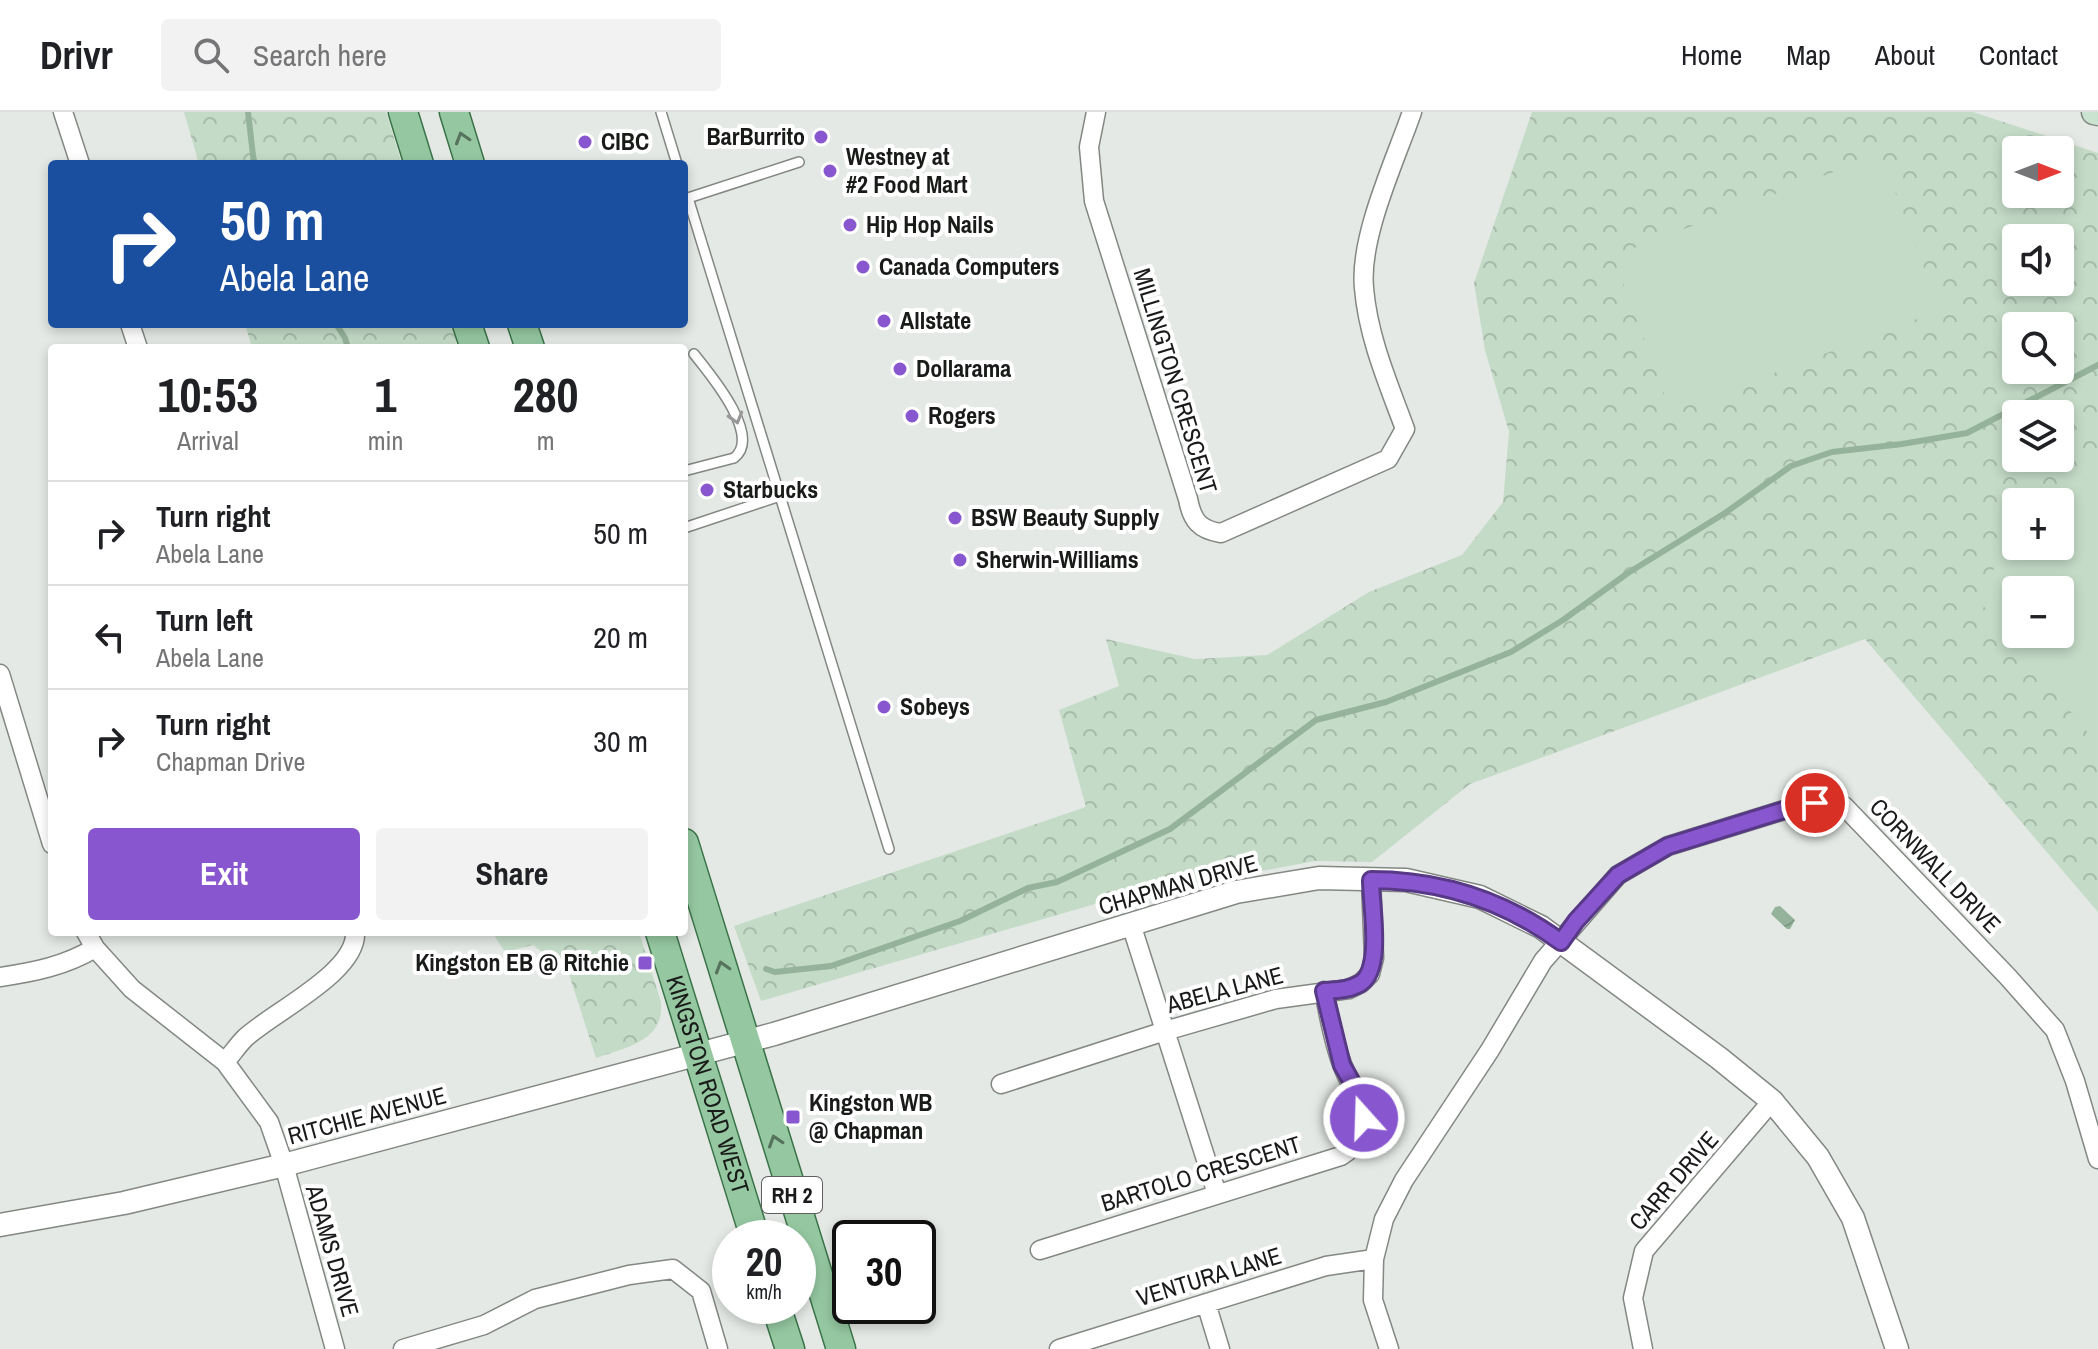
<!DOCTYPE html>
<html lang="en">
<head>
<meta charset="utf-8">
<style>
  body { margin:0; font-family:"Archivo Narrow",sans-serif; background:#f2f2f2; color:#202124; height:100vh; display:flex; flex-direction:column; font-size:30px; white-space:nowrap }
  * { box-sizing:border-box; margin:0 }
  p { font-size:26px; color:#757577 }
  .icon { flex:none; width:44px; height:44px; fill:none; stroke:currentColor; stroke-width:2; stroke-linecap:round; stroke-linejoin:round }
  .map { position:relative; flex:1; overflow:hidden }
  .details { position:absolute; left:48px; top:232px; width:640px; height:592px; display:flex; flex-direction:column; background:#fff; border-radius:8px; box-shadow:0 4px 12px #0003 }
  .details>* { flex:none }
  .guide { position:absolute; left:48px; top:48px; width:640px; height:168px; border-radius:8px; box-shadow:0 4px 12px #0003; background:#1a4fa0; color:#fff; overflow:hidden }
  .needle { width:52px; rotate:90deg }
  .buttons { position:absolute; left:2002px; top:24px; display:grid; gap:16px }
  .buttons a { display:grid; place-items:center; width:72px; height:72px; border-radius:8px; background:#fff; box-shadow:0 4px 12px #0003; font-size:40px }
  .speed { position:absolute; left:712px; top:1108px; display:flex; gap:16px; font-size:40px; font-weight:700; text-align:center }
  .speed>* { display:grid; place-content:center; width:104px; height:104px; border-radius:50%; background:#fff; box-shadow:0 4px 12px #0003; line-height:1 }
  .speed small { font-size:20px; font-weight:400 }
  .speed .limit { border:4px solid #111; border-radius:12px; background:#fff; color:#111 }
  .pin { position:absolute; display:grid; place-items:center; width:68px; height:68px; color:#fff; margin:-34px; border:4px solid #fff; border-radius:50%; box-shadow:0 2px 8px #0007 }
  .me { position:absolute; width:88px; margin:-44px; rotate:340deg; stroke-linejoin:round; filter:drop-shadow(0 0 6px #0008) }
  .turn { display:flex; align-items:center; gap:28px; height:168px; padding:0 40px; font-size:36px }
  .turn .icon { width:104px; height:104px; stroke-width:2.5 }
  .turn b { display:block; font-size:56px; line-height:68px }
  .eta { display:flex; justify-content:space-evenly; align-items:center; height:136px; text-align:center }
  .eta b { font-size:48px; font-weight:700; line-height:56px }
  .primary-button { display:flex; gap:16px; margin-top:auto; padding:16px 40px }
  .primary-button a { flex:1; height:92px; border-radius:8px; background:#8857cf; color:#fff; font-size:32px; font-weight:700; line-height:92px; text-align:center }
  .primary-button a+a { background:#f2f2f2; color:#202124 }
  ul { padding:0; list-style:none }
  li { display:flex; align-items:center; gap:24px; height:104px; padding:0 40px; border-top:2px solid #e0e0e0 }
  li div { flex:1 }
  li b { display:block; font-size:30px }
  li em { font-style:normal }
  header { display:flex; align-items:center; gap:48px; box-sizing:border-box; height:112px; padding:0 40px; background:#fff; border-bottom:2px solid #e0e0e0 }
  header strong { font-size:38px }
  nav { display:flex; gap:44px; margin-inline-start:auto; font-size:28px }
  .search { width:560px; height:72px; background:#f2f2f2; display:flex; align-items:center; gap:20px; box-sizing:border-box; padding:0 28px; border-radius:8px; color:#757577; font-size:30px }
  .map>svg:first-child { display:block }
  .park { fill:url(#park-crowns); fill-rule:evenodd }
  .garden { fill:#c4dbc7; fill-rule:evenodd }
  .water { fill:url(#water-waves) }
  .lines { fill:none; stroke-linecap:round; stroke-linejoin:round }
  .stream { stroke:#95b39a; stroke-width:6 }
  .service-casing { stroke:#838883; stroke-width:12 }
  .minor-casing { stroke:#838883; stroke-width:21 }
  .tertiary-casing { stroke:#838883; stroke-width:25 }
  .secondary-casing { stroke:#838883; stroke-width:27 }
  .primary-casing { stroke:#3b7348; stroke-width:31 }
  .service { stroke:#fff; stroke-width:9 }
  .minor { stroke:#fff; stroke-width:18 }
  .tertiary { stroke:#fff; stroke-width:22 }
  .secondary { stroke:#cae3d0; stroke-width:24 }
  .primary { stroke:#95c8a1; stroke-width:28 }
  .oneway { stroke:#57725d }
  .oneway2 { stroke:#989898 }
  .route-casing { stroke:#583987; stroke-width:20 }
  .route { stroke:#8857cf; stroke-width:14 }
  .poi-dot { fill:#8857cf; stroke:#fff; stroke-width:3 }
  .labels { text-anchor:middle; stroke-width:8; stroke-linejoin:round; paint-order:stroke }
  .shield { fill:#fff; stroke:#5e5f5e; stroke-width:2 }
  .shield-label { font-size:22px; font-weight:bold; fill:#191b19 }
  .poi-label { font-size:24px; font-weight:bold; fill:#191b19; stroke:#fff; text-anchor:start }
  .street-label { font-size:24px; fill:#191b19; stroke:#fff }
</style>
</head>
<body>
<header>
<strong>Drivr</strong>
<div class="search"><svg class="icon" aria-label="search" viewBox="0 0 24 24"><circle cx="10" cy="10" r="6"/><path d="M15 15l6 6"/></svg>Search here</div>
<nav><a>Home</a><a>Map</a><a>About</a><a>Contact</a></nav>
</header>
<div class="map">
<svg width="2098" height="1237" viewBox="0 0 2098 1237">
  <defs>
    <pattern id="park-crowns" width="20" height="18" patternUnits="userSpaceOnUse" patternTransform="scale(2)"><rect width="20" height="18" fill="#c4dbc7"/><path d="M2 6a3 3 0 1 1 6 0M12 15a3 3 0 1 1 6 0" fill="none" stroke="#a8bbaa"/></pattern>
    <pattern id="water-waves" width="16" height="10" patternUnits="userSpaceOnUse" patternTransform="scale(2)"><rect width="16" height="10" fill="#95b39a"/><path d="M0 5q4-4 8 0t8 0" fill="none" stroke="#809984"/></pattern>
  </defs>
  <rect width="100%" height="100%" fill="#e4e9e5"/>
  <path class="park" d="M184,0H386L402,52H199Z
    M1532,0H1973L2098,41V800L1865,527L1470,672L1372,750L1315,749L1112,787L761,889L734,814L1086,695L1059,598L1119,574L1106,527L1195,547L1267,543L1369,480L1462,443L1503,390L1509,320L1485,238L1474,171ZM2016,38H2060V82H2016ZM2016,126H2060V170H2016ZM2016,214H2060V258H2016ZM2016,302H2060V346H2016ZM2016,390H2060V434H2016ZM2016,478H2060V522H2016Z
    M245,212H451L458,236H252Z
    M492,820H639L661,890C665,929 625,936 596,946L568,859L533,833L505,840Z"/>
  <path class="garden" d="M1881,42L1940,198L1671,300L1613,144Z
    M2098,354V633L1977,486V474L2017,434H2060V392ZM2016,478H2060V522H2016Z"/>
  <path class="water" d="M1780,794L1795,808L1790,817H1787L1771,802L1775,795Z"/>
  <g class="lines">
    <path class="stream" d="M248,0L254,52
      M336,212L345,226L348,236
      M766,857L775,860L831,854L960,809L1028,776L1057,770L1170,717L1316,608L1386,590L1511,540L1563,508L1628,461L1725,401L1791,354L1832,340L1902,332L1967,321L2098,253"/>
    <defs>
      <path id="service" d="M661,0L677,52
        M799,50L688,86L889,737
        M684,359L734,346C763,324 709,261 694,242
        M684,416L780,384"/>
      <path id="minor" d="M63,0L80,52
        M1096,0L1089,35L1094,89L1188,387C1192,409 1200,418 1221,421L1388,347L1405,317C1388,271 1368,225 1364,176C1359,125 1395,49 1412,0
        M130,212L138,236
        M0,562L52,732
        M1131,812L1217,1082
        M86,820L95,836L132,877L225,950L269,1010L284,1053L335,1237
        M0,865C34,860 65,854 95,836
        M225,950C232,942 238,933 245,926C273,900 358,860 355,820
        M1001,972L1165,919L1276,887L1349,877L1361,871L1370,862L1374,846L1371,768
        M1040,1138L1341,1044C1385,1016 1355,987 1342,952C1333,929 1329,903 1324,879
        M1206,1191L1220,1237
        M403,1237L484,1213L535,1187L629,1163L673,1157L701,1179L718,1237
        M1059,1237L1326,1154L1374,1147
        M1389,1237L1373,1188L1374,1147L1384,1107L1404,1068L1490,938L1543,849L1618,763L1668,734L1797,694L1815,691L1844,694L2008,865L2055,918L2075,969L2098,1047
        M1643,1237L1633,1186L1644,1139L1772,989"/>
      <path id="tertiary" d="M0,1113L124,1091L284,1053L774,922L1236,780L1319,766L1406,768L1480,785L1541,815L1719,946L1772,989L1818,1045L1853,1106L1897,1237"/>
      <path id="secondary" d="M2094,0L2098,1"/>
      <g id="primary">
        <path d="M403,0L419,52"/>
        <path d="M454,0L470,52"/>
        <path d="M467,212L475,236"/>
        <path d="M522,212L530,236"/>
        <path d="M684,731L841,1237"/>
        <path id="s1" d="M660,820L755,1126"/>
        <path d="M776,1194L790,1237"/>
      </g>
    </defs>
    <use href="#service" class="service-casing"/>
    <use href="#minor" class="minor-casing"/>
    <use href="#tertiary" class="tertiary-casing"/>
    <use href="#secondary" class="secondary-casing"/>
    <use href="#primary" class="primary-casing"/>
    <use href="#service" class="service"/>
    <use href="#minor" class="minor"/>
    <use href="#tertiary" class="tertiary"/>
    <use href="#secondary" class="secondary"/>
    <use href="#primary" class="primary"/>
  </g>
  <defs><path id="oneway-chevron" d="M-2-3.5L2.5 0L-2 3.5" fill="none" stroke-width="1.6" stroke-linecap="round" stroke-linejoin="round" transform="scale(2)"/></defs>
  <g class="oneway">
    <use href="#oneway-chevron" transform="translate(462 26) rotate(-107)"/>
    <use href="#oneway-chevron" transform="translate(722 855) rotate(-107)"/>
    <use href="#oneway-chevron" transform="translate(775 1029) rotate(-108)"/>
  </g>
  <use class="oneway2" href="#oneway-chevron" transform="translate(736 306) rotate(74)"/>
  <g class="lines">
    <defs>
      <path id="route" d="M1364,1006L1359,983L1342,953L1324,879C1337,878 1350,878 1361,871C1383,856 1371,794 1371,768C1440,768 1505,789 1561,830L1576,809L1618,763L1668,734L1797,694L1815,691"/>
    </defs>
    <use href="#route" class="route-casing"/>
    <use href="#route" class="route"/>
  </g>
  <g class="poi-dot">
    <circle cx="821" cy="25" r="8"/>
    <circle cx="585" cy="30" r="8"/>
    <circle cx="830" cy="59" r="8"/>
    <circle cx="850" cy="113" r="8"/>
    <circle cx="863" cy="155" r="8"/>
    <circle cx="884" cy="209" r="8"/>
    <circle cx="900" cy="257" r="8"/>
    <circle cx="912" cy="304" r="8"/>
    <circle cx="707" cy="378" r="8"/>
    <circle cx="955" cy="406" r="8"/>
    <circle cx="960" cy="448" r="8"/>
    <circle cx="884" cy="595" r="8"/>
    <rect x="637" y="843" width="16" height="16" rx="4"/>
    <rect x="785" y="997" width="16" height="16" rx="4"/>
  </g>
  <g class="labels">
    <rect class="shield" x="762" y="1065" width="60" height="36" rx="6"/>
    <g class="shield-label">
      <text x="792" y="1091">RH 2</text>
    </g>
    <g class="poi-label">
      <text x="805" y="33" text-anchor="end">BarBurrito</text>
      <text x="601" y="38">CIBC</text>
      <text x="846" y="53">Westney at<tspan x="846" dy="28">#2 Food Mart</tspan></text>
      <text x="866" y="121">Hip Hop Nails</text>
      <text x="879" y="163">Canada Computers</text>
      <text x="900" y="217">Allstate</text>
      <text x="916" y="265">Dollarama</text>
      <text x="928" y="312">Rogers</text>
      <text x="723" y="386">Starbucks</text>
      <text x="971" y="414">BSW Beauty Supply</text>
      <text x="976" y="456">Sherwin-Williams</text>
      <text x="900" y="603">Sobeys</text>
      <text x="629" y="859" text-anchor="end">Kingston EB @ Ritchie</text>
      <text x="809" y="999">Kingston WB<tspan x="809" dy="28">@ Chapman</tspan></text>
    </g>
    <g class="street-label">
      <text transform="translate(1175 269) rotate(73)" y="8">MILLINGTON CRESCENT</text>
      <text transform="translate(1935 754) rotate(46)" y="8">CORNWALL DRIVE</text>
      <text transform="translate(1178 773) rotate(-16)" y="8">CHAPMAN DRIVE</text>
      <text transform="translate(1225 878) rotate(-15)" y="8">ABELA LANE</text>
      <text dy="8" stroke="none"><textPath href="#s1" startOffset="160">KINGSTON ROAD WEST</textPath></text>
      <text transform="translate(367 1004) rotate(-15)" y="8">RITCHIE AVENUE</text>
      <text transform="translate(1201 1062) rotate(-17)" y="8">BARTOLO CRESCENT</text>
      <text transform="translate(1674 1069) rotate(-49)" y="8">CARR DRIVE</text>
      <text transform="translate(332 1139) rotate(74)" y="8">ADAMS DRIVE</text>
      <text transform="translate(1209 1165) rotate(-17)" y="8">VENTURA LANE</text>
    </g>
  </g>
</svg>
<div class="buttons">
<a><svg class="needle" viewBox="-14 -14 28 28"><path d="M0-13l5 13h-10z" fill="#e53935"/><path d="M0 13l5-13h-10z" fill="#757577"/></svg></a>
<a><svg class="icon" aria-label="sound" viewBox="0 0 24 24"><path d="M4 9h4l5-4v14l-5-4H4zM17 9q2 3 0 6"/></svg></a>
<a><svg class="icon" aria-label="search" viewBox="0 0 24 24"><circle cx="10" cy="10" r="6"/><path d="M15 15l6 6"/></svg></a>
<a><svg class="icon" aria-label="layers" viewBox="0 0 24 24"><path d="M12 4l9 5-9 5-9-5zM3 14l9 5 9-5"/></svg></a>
<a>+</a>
<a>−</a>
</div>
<div class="speed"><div>20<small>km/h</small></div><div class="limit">30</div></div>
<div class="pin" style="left:1815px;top:691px;background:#d93025"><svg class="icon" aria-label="arrive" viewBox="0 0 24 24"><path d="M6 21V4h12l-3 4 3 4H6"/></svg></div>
<svg class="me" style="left:1364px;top:1006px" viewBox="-20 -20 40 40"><circle r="17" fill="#8857cf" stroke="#fff" stroke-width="3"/><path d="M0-11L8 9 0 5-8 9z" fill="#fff"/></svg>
<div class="guide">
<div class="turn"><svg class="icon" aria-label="right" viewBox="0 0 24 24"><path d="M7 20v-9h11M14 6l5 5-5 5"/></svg><div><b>50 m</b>Abela Lane</div></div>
</div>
<section class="details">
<div class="eta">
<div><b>10:53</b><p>Arrival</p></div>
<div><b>1</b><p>min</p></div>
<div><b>280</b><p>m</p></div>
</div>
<ul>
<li><svg class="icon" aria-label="right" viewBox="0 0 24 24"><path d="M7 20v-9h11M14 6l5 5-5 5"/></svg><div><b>Turn right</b><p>Abela Lane</p></div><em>50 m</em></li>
<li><svg class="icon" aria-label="left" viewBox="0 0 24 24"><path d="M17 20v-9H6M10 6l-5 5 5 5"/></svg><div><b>Turn left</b><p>Abela Lane</p></div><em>20 m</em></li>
<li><svg class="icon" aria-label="right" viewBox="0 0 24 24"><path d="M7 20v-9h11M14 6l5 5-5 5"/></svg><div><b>Turn right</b><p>Chapman Drive</p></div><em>30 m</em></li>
</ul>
<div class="primary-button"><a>Exit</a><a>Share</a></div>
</section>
</div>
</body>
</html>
